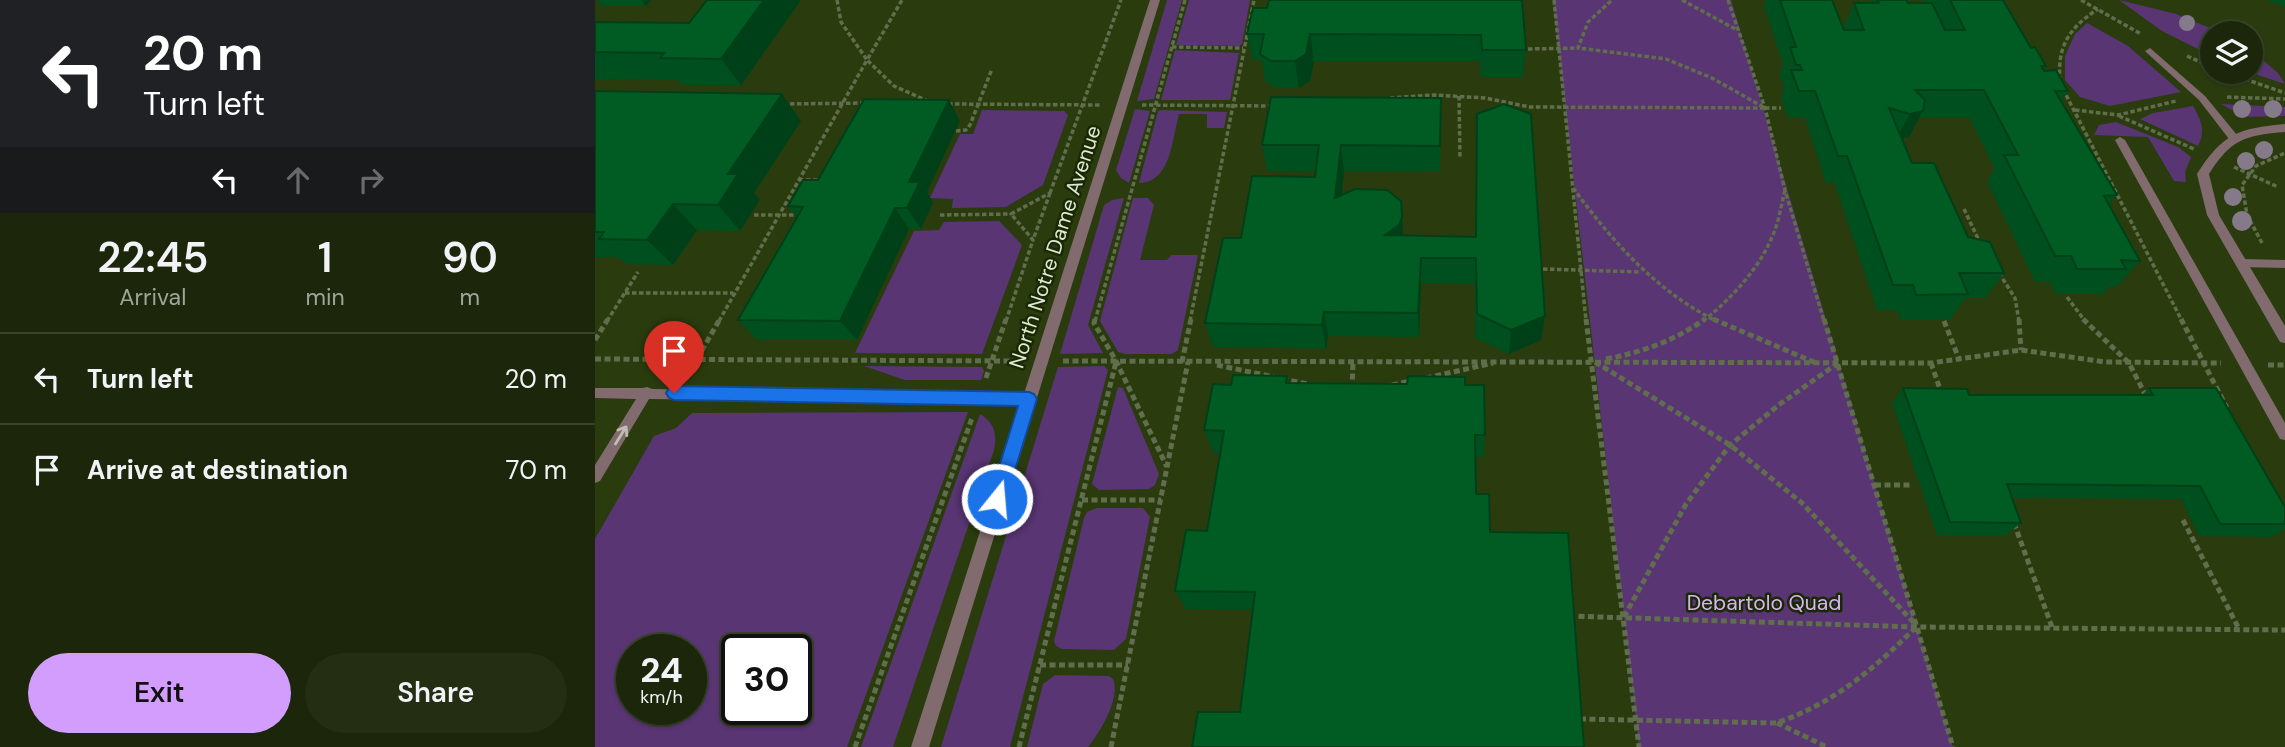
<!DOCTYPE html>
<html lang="en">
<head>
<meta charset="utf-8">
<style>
  body { margin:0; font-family:"DM Sans",sans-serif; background:#242e13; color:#f1f3f6; height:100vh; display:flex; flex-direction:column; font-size:26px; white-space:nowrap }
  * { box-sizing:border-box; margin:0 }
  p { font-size:23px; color:#a0a59c }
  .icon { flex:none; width:38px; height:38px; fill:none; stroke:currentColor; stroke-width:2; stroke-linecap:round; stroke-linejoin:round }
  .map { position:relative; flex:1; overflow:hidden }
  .side { display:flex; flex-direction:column; background:#1b260a; width:595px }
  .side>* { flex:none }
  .guide { background:#202124; color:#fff; overflow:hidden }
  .controls { position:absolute; left:1605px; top:21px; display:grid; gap:14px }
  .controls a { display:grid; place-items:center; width:63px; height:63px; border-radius:50%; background:#1b260a; box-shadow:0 2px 5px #0004,0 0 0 2px #39432b; font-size:35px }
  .speed { position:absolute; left:21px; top:634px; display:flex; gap:14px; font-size:35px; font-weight:700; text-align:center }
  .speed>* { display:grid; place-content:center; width:91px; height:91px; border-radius:50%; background:#1b260a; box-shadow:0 2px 5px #0004,0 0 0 2px #39432b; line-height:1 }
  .speed small { font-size:18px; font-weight:400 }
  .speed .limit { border:4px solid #111; border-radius:10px; background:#fff; color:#111 }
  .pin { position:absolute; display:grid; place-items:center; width:60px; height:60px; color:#fff; margin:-72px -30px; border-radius:50% 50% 50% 0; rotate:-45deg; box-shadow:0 0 7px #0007 }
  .pin .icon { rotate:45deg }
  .me { position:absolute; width:77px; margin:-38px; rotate:17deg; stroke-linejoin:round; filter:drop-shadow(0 0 5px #0008) }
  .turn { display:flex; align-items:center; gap:24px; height:147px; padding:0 28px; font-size:32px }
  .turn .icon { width:91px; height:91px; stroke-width:2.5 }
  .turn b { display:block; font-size:49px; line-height:60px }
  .lanes { display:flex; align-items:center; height:66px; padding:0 28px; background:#0003; justify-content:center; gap:35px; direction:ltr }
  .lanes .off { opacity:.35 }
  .eta { display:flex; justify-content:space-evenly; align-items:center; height:119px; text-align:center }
  .eta b { font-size:42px; font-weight:600; line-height:49px }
  .action { display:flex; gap:14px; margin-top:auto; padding:14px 28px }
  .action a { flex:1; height:80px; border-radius:42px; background:#d29dfd; color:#111; font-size:28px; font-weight:600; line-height:80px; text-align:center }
  .action a+a { background:#242e13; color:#f1f3f6 }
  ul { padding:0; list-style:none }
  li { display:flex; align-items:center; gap:21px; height:91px; padding:0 28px; border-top:2px solid #39432b }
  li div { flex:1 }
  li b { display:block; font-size:26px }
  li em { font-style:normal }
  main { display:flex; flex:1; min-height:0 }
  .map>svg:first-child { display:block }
  .built { fill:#2a3c0e; fill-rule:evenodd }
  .green { fill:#593574; fill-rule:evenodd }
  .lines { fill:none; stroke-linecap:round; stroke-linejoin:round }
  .path-far1 { stroke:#606e4d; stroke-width:3.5; stroke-dasharray:4.5 2.5; stroke-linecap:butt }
  .path { stroke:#606e4d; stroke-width:5; stroke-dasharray:6 3.5; stroke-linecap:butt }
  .service { fill:#816b6e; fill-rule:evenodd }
  .minor { fill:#816b6e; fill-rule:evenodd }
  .tree { fill:#857a8a }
  .wall { fill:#004f1e }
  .shaded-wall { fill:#004018 }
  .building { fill:#005c23; stroke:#004018; stroke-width:2 }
  .oneway { stroke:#bebeb0 }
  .route { fill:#1a73e8; stroke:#114b97; stroke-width:2 }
  .labels { text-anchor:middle; stroke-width:5; stroke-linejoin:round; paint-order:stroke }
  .street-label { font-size:21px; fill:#dfead4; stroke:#1a2903 }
  .park-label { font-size:21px; fill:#d5b5f1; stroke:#1a2903 }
</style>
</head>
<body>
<main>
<section class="side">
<div class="guide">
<div class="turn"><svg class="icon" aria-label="left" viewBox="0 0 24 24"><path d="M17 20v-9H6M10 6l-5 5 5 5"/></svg><div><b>20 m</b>Turn left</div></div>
<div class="lanes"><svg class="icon" aria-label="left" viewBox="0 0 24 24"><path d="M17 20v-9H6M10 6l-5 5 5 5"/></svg><svg class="icon off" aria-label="ahead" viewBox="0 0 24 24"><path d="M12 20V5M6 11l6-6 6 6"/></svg><svg class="icon off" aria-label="right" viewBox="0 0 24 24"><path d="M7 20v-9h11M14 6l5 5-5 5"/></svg></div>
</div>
<div class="eta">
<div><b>22:45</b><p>Arrival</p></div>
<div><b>1</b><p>min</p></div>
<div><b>90</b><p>m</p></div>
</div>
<ul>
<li><svg class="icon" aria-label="left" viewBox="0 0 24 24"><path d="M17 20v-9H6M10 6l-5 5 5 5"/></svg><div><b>Turn left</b></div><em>20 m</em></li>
<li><svg class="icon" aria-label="arrive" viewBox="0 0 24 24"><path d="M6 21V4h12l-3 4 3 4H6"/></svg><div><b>Arrive at destination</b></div><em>70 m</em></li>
</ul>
<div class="action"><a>Exit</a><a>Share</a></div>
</section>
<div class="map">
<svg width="1690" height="747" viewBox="0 0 1690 747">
  <rect width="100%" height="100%" fill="#24330d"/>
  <path class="built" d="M0,0H1690V747H0ZM1617,33H1656V72H1617ZM37,649H96V709H37ZM142,649H201V709H142Z"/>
  <path class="green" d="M572,0H587L559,99L542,101Z
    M594,0H655L647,44L644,46L581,45Z
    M958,0H1136L1358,747H1044Z
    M1524,0L1581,14L1627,33H1617V56L1567,31Z
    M1492,23L1533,46L1586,92L1515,106L1485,97L1470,80V56L1480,34Z
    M580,50L644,53L635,100H566Z
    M1656,50L1683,73L1690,84L1654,72Z
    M1626,104L1690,107V116L1650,117Z
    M1598,106C1606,120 1611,130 1603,146L1545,119L1558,113Z
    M540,109L555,111L534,183L526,178L521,170Z
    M387,110L469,111L473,115L448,185L411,207L357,208L358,199L335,198L365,134H378Z
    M566,110L632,112L629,128H612V114H584C577,139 576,183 544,183L563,111Z
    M1521,122L1583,147L1596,157L1590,172L1591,182L1579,181L1553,137L1499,135L1504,125Z
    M529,198L493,325L508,353L465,354L509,205L517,200Z
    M538,198H553L559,205L545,260H572L576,255H603L583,350L577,354H530L523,352L505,321Z
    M404,221L427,245L387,354L260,353L319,231L344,230L349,222Z
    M269,366L387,367L389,371L386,380H310Z
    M509,366L513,370L415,747H346L463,367Z
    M523,387L528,388L564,474L560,485L554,489L504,490L497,484Z
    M373,412L252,747H0V539L59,436L81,428L97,413ZM37,649H96V709H37ZM142,649H201V709H142Z
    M385,414C400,423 402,434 399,450L298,747H266Z
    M502,508H548L555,517L531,639L519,650L467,649L461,646L459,641L489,518L492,512Z
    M460,675L514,676L518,679C526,698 505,732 493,747H432L448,684Z"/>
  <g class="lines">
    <path class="path-far1" d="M242,0L246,22L272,60L307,0
      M959,0L991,321
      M1087,0L1142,30
      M1133,0L1170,108L1190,190L1229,321
      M1486,0L1546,34
      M577,47L648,48
      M933,49L983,48
      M1592,56L1617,67
      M1630,72L1690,93
      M1465,81C1462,46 1474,28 1503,9
      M1468,89L1587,321
      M864,96L865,157
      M1632,97L1690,99
      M795,98L839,95L890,98L935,107L1170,108L1117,78L1071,59L983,48L993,22L1017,0
      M188,104L270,103
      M353,104L505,105
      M547,105L679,106
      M1170,108H1186
      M1480,110L1523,115L1581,101
      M1524,116L1599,149
      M361,131L371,130L375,125L397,69
      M1639,167L1683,187
      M204,180H227
      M978,188C1018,242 1060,290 1121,321
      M455,193L438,240L416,214Z
      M455,193L526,0
      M1369,209L1386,245
      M159,215H204
      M345,215L416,214
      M1667,243L1652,215L1647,185L1661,166L1690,153
      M948,269L1046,272
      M1404,273L1420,298L1424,321
      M30,293H138
      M1472,297L1490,321
      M12,321L43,272
      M124,321L272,60L299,86L335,102
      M411,321L438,240
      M500,321L590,0
      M595,321L659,0
      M1108,321C1135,300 1164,269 1177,237C1184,222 1186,206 1190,190"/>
    <path class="path" d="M500,319L499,323L521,361L572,467
      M991,319L1044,747
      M1118,319L1221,363
      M1229,319L1358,747
      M1424,319L1426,350
      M1488,319L1534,363L1551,396
      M1586,319L1632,408
      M1349,321L1364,359
      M0,340L13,319
      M0,359L423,361
      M102,359L125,319
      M1011,359C1048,352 1079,341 1110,319
      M468,361L1336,363L1426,350L1510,362L1626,363
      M587,362L596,319
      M1000,362L1135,445L1207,503L1321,625
      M1336,363L1346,392
      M622,365L679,377
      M1673,365H1690
      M391,378L411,319
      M831,378L898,363
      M687,379L713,384
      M797,385L816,381
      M757,389L758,363
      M1280,485H1318
      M487,500H566
      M1588,520L1644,629
      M1419,523L1457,627
      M974,616L1322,627L1690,630
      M1029,617L1091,504L1135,445L1185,404L1243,363
      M445,665H533
      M985,719L1181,723C1238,704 1279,669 1321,627
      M1182,723L1232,747
      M260,747L377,418
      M424,747L521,362
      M516,747L593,362"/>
    <path class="service" d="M1555,48L1610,96L1642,135V139H1634L1604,100L1552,53L1550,51Z
      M1525,137L1530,140L1690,423V440L1685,439L1520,140Z
      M1646,259L1690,260V268L1646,267L1640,263Z
      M52,387L57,389L434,394L438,395L440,399L438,403L434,404L54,399L5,481L0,483V465L41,399L0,398V388H48Z"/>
    <path class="minor" d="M555,0H565L334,747H316Z
      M1690,124V132C1651,135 1636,139 1614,174L1624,215L1690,326V343L1685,342L1612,215L1602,174C1627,134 1644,128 1690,124Z"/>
  </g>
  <g class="tree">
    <circle cx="1592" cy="23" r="8"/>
    <circle cx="1647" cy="109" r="9"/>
    <circle cx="1678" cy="109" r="9"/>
    <circle cx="1669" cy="150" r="9"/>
    <circle cx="1651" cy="161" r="9"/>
    <circle cx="1638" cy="197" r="9"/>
    <circle cx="1647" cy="221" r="10"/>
  </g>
  <path class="wall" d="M2,0H56L51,6H7Z
    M112,0H206L146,85H87L83,80L0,79V22L94,23Z
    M927,0L931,50L928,77H886L885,61H719L715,81L704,88H681L670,81L667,60H657L652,34Z
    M1171,0H1237L1248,29L1259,3H1276L1278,0H1311L1313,3H1330L1328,0H1408L1436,48L1451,66L1448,69L1473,91L1466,101L1522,195L1514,205L1545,261L1522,286H1515L1508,294H1461L1455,282H1440L1392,181L1400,169L1374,117H1324L1314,137L1307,139L1317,163L1373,237L1409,273L1390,298H1371L1355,319H1305L1302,310H1282L1239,182L1231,183L1210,118H1193L1186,97L1189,88L1185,74L1188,65L1169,5Z
    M1671,0H1690V7Z
    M0,91L206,121L159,193L165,200L145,231L102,230L78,265L31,264L23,257H0Z
    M846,98L845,172L749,171L747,195L807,217L808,236L880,237L882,114L950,316L946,340L914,354L880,338V284L826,283L824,337L733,336L731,349L618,347L610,323L646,238L720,177L721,172L672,171L667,145Z
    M365,121L332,192L338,203L326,229H314L262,340H162L143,320L202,218L193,206L223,180Z
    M692,376L694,383L870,385L890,435L889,457H880L645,712L658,610L591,609L580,591L612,531L625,453L618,452L609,430L636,385Z
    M1308,388L1374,395H1547L1554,388L1690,524V529L1677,537L1604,536L1586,499L1417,498L1426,523L1411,535H1342L1297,403Z"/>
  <path class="shaded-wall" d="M46,0H56L51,6Z
    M169,0H206L146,85L126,59Z
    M715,34L719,61L715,81L704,88L700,61Z
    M187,94L206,121L159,193L165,200L145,231L123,205L133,174Z
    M354,100L365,121L332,192L338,203L326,229L312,208L314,182Z
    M1328,111L1314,137L1301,140L1315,114Z
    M746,145L749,171L744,224L740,198Z
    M78,204L102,230L78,265L52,240Z
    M300,208L314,229L262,340L245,321Z
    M807,217L809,243L790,235Z
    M826,258V283L824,337L823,313Z
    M729,312L733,336L731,349L727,325Z
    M950,316L946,340L914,354L916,330Z"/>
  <path class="building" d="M112,0H169L126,59L65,58L69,53L0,52V22L94,23Z
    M674,0H927L931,50H887L886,35L715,34L711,54L700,61H676L665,54L669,34H652L658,8H672Z
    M1185,0H1237L1249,30H1269L1259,3H1284L1282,0H1311L1313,3H1337L1350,30H1370L1355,0H1408L1436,48L1440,47L1451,66H1446L1449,71L1461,70L1473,91H1460L1522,195L1509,196L1545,261L1526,260L1531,269H1482L1476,256H1460L1409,155H1423L1389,90H1320L1330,100L1328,111L1315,114L1294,108L1317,163H1339L1373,237L1395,242L1409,273H1364L1373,294L1321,295L1318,285H1298L1252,156H1243L1220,91H1204L1196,70H1207L1205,65H1201L1195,47H1201Z
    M0,91L187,94L133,174H143L123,205L78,204L52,240L4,239L9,232H0Z
    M676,97L846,98L845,146L746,145L740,198L760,189L792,190L806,201L807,217L804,225L790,235L881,237L882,114L909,104L936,114L950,316L916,330L882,314L881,258H826L823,313L729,312L727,325L610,323L628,238H646L657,176L720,177L724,145H667Z
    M269,99L354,100L314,182H325L312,208H300L245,321L143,320L208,207L193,206L208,180H223Z
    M638,375L692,376L691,383L812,384L813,376L870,377V385H889L890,435H880L881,494H894L895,532L973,533L989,747H597L603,712H645L660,592L580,591L591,530L612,531L629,431L609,430L618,384L636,385Z
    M1308,388L1372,389L1374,395H1558L1554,388H1621L1690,507V524H1625L1605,486L1412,484L1426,523L1355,522Z"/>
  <defs><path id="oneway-shaft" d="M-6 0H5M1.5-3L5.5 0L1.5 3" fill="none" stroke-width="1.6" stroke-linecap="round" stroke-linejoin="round" transform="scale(1.75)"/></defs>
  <use class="oneway" href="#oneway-shaft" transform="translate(26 435) rotate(-58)"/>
  <path class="route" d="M79,386L434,392L439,394L442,399L411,499L409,504L402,506L396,504L394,499L423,406L79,400L74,398L71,393L74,388Z"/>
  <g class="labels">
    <g class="street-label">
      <text transform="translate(460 247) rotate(-72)" y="7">North Notre Dame Avenue</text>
    </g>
    <g class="park-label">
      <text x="1169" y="610">Debartolo Quad</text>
    </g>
  </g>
</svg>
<div class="controls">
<a><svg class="icon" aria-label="layers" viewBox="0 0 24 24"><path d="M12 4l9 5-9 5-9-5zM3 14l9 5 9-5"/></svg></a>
</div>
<div class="speed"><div>24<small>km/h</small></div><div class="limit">30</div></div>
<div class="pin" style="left:79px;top:393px;background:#d93025"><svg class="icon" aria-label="arrive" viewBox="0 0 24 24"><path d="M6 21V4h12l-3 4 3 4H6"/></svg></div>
<svg class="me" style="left:402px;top:499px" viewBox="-20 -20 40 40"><circle r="17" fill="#1a73e8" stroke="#fff" stroke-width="3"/><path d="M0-11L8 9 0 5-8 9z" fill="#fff"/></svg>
</div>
</main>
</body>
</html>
